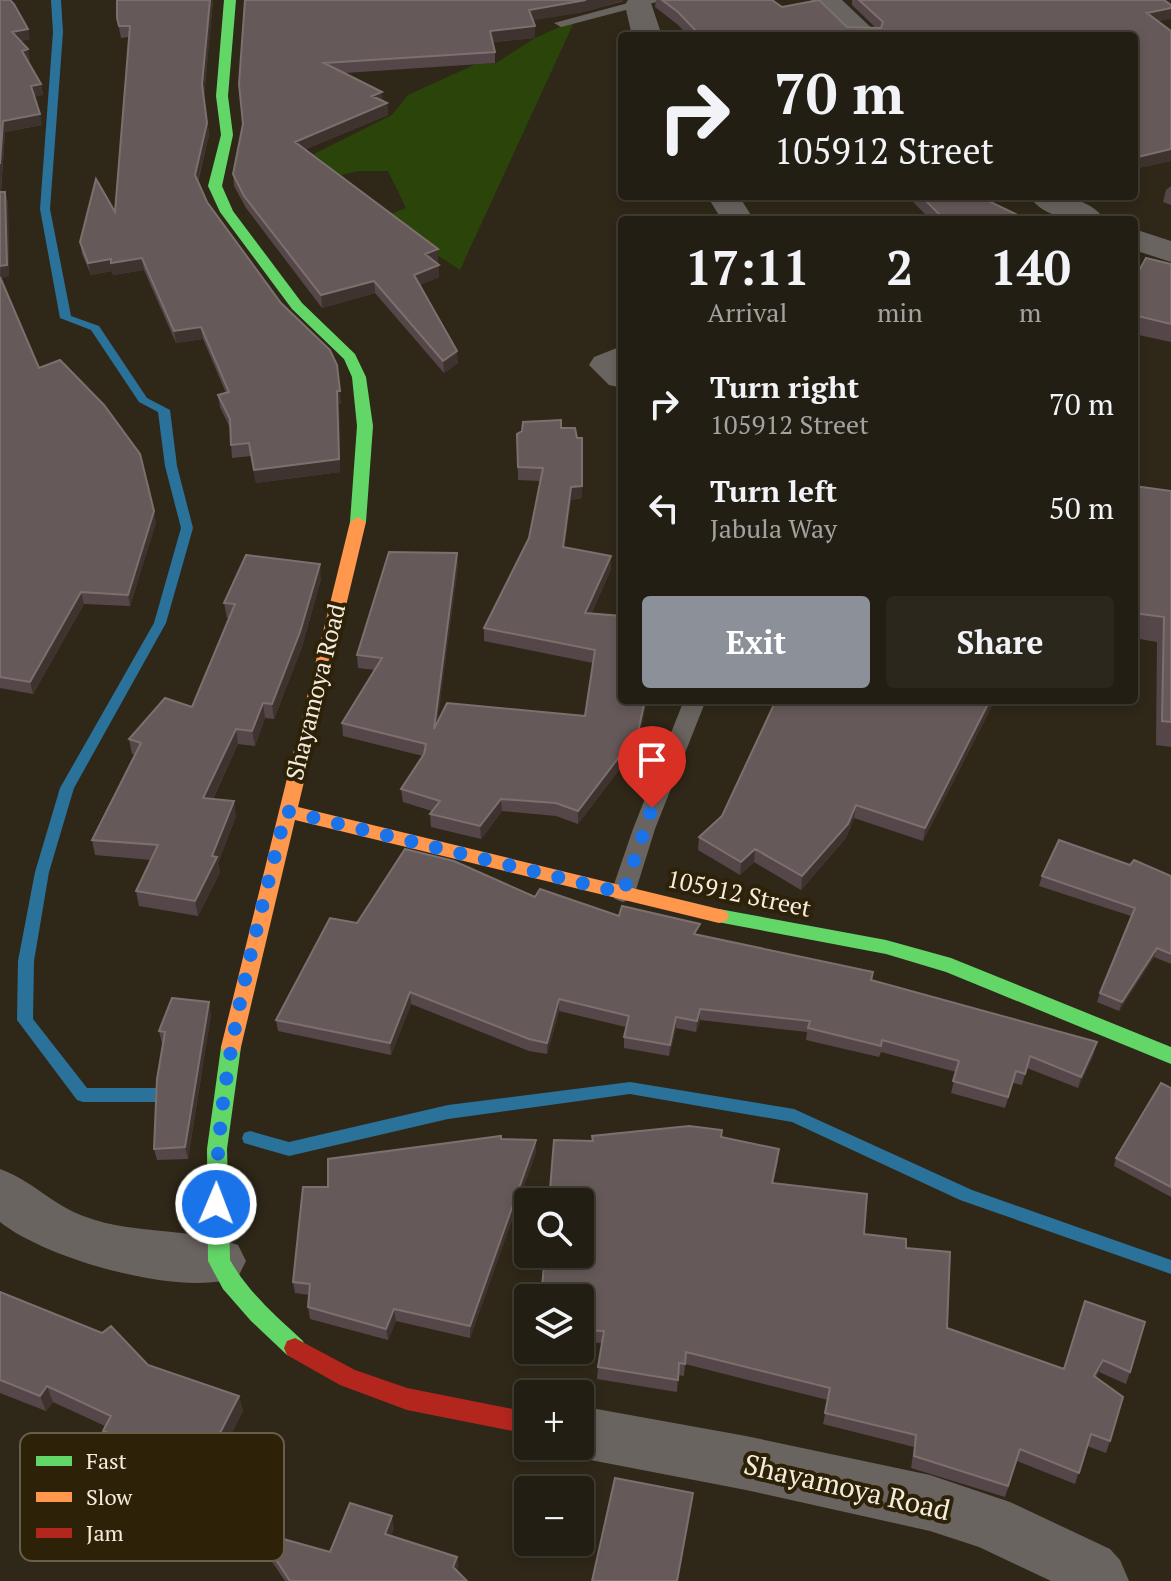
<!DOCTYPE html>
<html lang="en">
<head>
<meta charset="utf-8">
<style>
  body { margin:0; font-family:"PT Serif",serif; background:#2b271c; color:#f1f3f6; height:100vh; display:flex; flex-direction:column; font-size:30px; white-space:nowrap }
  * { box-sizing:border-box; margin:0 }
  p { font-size:26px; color:#a3a2a0 }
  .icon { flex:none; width:44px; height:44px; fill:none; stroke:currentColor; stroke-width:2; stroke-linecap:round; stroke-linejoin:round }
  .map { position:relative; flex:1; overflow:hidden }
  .panel { position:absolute; left:618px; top:216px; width:520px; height:488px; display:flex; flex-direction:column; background:#231e13; border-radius:8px; box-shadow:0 4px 12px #0003,0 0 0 2px #403c33 }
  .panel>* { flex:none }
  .guide { position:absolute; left:618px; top:32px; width:520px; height:168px; border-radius:8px; box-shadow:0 4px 12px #0003,0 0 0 2px #403c33; background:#231e13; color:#f1f3f6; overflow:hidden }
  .buttons { position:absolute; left:514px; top:1188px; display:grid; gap:16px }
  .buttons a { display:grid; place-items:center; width:80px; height:80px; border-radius:8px; background:#231e13; box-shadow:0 4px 12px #0003,0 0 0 2px #403c33; font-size:40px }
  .pin { position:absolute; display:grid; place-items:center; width:68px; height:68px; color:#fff; margin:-82px -34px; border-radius:50% 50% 50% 0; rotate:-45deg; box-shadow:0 0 8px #0007 }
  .pin .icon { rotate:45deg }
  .me { position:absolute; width:88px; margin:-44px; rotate:1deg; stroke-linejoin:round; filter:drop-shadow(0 0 6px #0008) }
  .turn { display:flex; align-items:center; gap:28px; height:168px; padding:0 24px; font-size:36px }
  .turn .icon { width:104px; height:104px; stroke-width:2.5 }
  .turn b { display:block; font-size:56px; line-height:68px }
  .eta { display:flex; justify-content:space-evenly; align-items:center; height:136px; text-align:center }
  .eta b { font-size:48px; font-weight:600; line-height:56px }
  .cta { display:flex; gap:16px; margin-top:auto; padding:16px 24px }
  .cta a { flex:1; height:92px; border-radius:8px; background:#8c9099; color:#fff; font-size:32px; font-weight:600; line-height:92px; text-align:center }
  .cta a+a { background:#2b271c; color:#f1f3f6 }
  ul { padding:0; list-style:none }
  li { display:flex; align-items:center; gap:24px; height:104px; padding:0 24px }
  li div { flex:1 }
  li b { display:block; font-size:30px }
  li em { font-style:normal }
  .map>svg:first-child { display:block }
  .green { fill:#2b440a }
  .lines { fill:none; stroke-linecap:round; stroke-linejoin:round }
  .stream { fill:#2b729a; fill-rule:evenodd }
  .lane { fill:#6a6460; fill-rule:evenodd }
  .street { fill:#6a6460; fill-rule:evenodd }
  .fast { fill:#63d668; fill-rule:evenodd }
  .slow { fill:#ff974d; fill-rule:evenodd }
  .jam { fill:#b3261e; fill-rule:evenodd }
  .wall { fill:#554749 }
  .shaded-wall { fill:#3f332f }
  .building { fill:#665959; stroke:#7c706e; stroke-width:2 }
  .route { stroke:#1a73e8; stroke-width:14; stroke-dasharray:0 25.2 }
  .labels { text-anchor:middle; stroke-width:8; stroke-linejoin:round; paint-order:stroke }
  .street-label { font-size:24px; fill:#f4ecdd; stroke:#2d2107 }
  .near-street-label { font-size:28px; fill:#f4ecdd; stroke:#2d2107 }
  .key { fill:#2d2107; stroke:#695e47; stroke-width:2 }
  .key-label { font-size:22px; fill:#f4ecdd }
</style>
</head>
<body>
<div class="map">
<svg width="1171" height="1581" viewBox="0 0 1171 1581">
  <rect width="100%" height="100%" fill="#2f2819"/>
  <path class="green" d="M575,20L460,270L422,245L370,222L406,208L388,171H359L332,177L308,157L392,115L408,95L476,64L496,63L535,38Z"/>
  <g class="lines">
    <path class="stream" d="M51,0H61L63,32L50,209L71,316L99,326L147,398L170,410L177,466L193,528L166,623L74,788L49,872L34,961L33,1019L87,1088H173L179,1090L181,1095L179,1100L173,1102H83L77,1100L17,1020L18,961L35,872L60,788L154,623L181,528L165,466L158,412L139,402L91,330L60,318L40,209L53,32Z
      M630,1082L794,1109L972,1190L1171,1260V1274L960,1200L792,1122L630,1094L448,1119L289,1156L244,1143L242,1138L244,1133L250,1131L289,1142L448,1105Z"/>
    <path class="lane" d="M639,0H664L561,27L554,23Z
      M684,700H706L655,829L635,893L631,899L623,902L615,899L611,893L633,829Z"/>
    <path class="street" d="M628,0H650L662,36H632L625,5Z
      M811,0H842L880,36H848Z
      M707,196H739L754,220H722Z
      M1029,196C1056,196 1088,195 1105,220C1078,220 1046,221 1029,196Z
      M1134,229L1171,241V262L1134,250Z
      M622,346V388L609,385L589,365L594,357Z
      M0,1169C31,1180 54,1206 86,1217C135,1235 189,1227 238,1245L246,1261L238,1277C182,1298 46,1259 0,1222Z
      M580,1406L746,1436L930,1475L1010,1502L1110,1549L1120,1560L1129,1581H1051L979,1547L930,1531L746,1490L580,1458L560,1451L558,1446H580Z"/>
    <path class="fast" d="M224,0H236L228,96L233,135L222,186L233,211L302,303L355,354L366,377L373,426L366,522L358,527L350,522L357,426L352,377L344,359L292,309L220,212L208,186L221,135L216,96Z
      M719,909L886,940L951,958L1171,1047V1064L946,972L886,954L712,921L709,916L712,911Z
      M231,1039L238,1041L241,1047L227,1149L230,1260C248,1292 276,1316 303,1341L306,1348L303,1355L295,1358L287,1355L251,1321L223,1289L208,1261L207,1149L221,1047L224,1041Z"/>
    <path class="slow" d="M358,517L366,522L298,807L719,909L726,911L729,916L726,921L719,923L295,820L241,1047L238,1053L231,1055L224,1053L221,1047L350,522Z"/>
    <path class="jam" d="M295,1338L355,1370L407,1388L528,1412V1434L407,1410L340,1385L287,1355L284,1348L287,1341Z"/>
  </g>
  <path class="wall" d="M0,0L30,39L21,41L30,60L28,61L41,84L43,95L34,96L42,125L5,132L1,192H5L8,203L9,276L0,278L39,368L156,522L130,606L84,604L33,694L0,688Z
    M117,0H213L204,96L209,135L198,182L207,202L341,403L339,404L340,472L256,483L251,456L232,458L230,428L220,407L218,395L226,393L203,339L176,343L144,270L113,275L112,271L91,275L82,254L80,242L115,212L129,37L121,38L117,18Z
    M245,0L624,1L583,12L533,20L535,26V38L493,42L495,52V63L345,73L387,103L388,115L306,149L438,262L436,263L439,277L420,285L458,363L444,373L375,293L322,308L246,208L234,186L233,174L243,124Z
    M656,0H772L782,7L847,27H875L852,5V0H1164L1158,21L1171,161L1134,169V36H689L677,24L655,7Z
    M1171,186V205L1163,202L1166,190Z
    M907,196H992L991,198L985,199L1028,220H931Z
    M1171,264V342L1134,334V280Z
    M561,428L577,438H582V498L571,500L564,548L611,556V569L591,614L638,745L578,824L556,816L502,811L481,839L431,827L430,814L432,811L403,802L401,789L423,756L343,736L342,723L375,670L358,668L357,655L458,565L437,722L585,716L593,663L484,641V628L529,538L540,481L518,480L517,434Z
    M1134,486L1171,491V747L1156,745L1157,642L1134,638Z
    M321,579L302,647L274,719L265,718L255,746L238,744L213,799L236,816L218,863L220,872L198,916L139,906L136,891L151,860L95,855L92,840L135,755L132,754L129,739L192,707L229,618H227L224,603Z
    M776,700H995L923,841L854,818L846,838L801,890L754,862L740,875L698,850L699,837L722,816Z
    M1130,865L1171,876V964L1154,957L1119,1011L1097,1002L1100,993L1131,916L1039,886L1042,876Z
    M535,897L619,916L699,935L873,972L872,980L1094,1054L1078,1088L1027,1068L1022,1085L1013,1083L1005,1108L951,1093L956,1072L881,1052L879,1057L806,1040L807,1032L700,1020L696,1032L676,1028L669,1056L624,1048V1037L626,1027L559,1011L547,1054L529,1051L411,1004L391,1055L278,1031L276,1020L357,923Z
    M211,1014L188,1159L157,1160L154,1149L163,1044L162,1043L159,1031Z
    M1171,1088V1197L1114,1166L1116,1158Z
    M721,1137L778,1161L773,1184L864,1234L906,1248L947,1328L1064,1369L1085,1301L1130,1372L1126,1384L1099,1372L1096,1378L1110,1441L1106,1453L1087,1446L1075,1484L1017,1461L1005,1497L911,1468L914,1447L823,1424L828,1400L685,1364L684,1376L678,1375L677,1392L597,1379L598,1367L602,1343L580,1342V1298L592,1140Z
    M501,1139L536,1140V1152L470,1338L396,1321L388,1340L310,1319L308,1307L309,1295L295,1293L293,1282L328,1187Z
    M0,1292L148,1365L239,1396L243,1411L207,1481L108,1446L103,1431L105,1426L53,1402L46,1411L0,1393Z
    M394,1528L391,1535L457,1557L458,1568L457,1571L467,1581H285L260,1544L258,1532L330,1552Z"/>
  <path class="shaded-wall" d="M210,0H213L204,96L209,135L196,187L195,175Z
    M586,0H625L583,12L529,21V10Z
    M1171,8V19L1145,24L1147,13Z
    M535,26V38L490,42V31Z
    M28,29L30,39L15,42L12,32Z
    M966,32V36H945Z
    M28,49L30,60L24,61L22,51Z
    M41,84L43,95L33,97L31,86Z
    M382,92L383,103L372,96Z
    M387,103L388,115L296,153L295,142Z
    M40,114L42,125L5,132L0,203V164L3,121Z
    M1171,149V161L1134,169V158Z
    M5,192L8,203L9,276L0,278Z
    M844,196H871L844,201Z
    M968,196H992L991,198L967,204Z
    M438,249V262L426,266L425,254Z
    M142,258L144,270L113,275L112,271L91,275L88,263L111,259Z
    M439,265V277L415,287L414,275Z
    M374,281L375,293L322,308L321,295Z
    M1138,316L1135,334H1134V320Z
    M201,327L203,339L176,343L174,331Z
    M457,351L458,363L444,373L443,361Z
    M337,391H340L341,403L339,404L340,472L256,483L254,470Z
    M582,486V498L571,500L563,560V547L571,487Z
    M154,511L156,522L130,606L128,595Z
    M457,553L458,565L435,742L434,729Z
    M611,556V569L585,626V613Z
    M320,564L321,579L302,647L274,719L272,704Z
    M81,592L84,604L33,694L30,682Z
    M645,700H647L638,745L578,824V811Z
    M990,700H995L923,841L925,828Z
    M263,703L265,718L255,746L252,731Z
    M236,729L238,744L206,813L203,798Z
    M501,799L502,811L481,839L480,826Z
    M234,801L236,816L218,863L220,872L198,916L195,901Z
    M856,805L854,818L846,838L801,890L802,876Z
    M755,849L754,862L740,875L741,862Z
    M1157,948L1154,957L1119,1011L1122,1002Z
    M410,992L411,1004L391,1055L390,1043Z
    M559,999V1011L547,1054V1043Z
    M209,1002L211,1014L188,1159L185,1147Z
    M700,1009V1020L696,1032L697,1021Z
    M676,1017V1028L669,1056L670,1045Z
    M1097,1042L1094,1054L1078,1088L1081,1077Z
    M536,1140V1152L470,1338V1326Z
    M394,1309L396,1321L388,1340L386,1329Z
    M1103,1360L1099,1372L1090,1388L1094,1376Z
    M47,1386L53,1402L46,1411L40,1396Z
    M239,1396L243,1411L207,1481L203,1466Z
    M693,1493L692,1505L678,1581H677Z
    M392,1516L394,1528L387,1545L385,1534Z
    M457,1557L458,1568L454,1578L453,1567Z"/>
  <path class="building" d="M0,0H10L14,4L28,29L12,32L28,49L22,51L41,84L31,86L40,114L3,121L0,164Z
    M117,0H210L202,84L207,123L195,175L207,202L281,303L330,350L337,365L340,391H337L339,459L254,470L249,443L231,445L230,419L218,395L229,392L201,327L174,331L142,258L111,263V259L88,263L80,242L96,179L115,212L130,26H119L117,18Z
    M245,0H586L529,10L535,26L490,31L495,52L324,63L382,92L372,96L387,103L295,142L438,249L425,254L439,265L414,275L457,351L443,361L374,281L321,295L244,196L233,174L243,124L239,84Z
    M662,0H772L782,7L819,0L847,27L881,28L883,22L859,0H1164L1171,5V8L1147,13L1171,31V149L1134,158V36H970L966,32L945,36H701L678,12Z
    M0,192H5L7,265L0,266Z
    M921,196H978L1028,220H945Z
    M1146,258L1171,264V324L1138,316L1134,320V280Z
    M0,277L39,368L60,360L104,405L140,454L154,511L128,595L81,592L30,682L0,677Z
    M561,420V428H575L577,438H582V486L571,487L563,547L611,556L585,613L622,616V700H645L638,732L578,811L556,803L501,799L480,826L430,814L440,801L401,789L424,754L426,744L342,723L382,658L357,655L389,552L457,553L434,729L447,703L585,716L595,650L484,628L529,538L543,468L518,467L517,434L522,431L523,422Z
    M1134,486L1171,491V722L1162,721L1164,617L1134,613Z
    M246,555L320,564L300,632L272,704L263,703L252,731L236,729L203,798L234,801L212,856L217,857L195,901L136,891L158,845L92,840L141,743L129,739L165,698L192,707L235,604L224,603Z
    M776,700H990L925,828L856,805L848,824L802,876L755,849L741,862L699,837L722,816Z
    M1059,840L1130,865L1134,860L1171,876V954L1157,948L1122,1002L1100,993L1135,908L1042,876Z
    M405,849L454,861L535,897L540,889L619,916L622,906L700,924L694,934L873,972L871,980L1097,1042L1081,1077L1030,1056L1025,1074L1016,1071L1008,1097L953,1081L959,1061L882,1040L881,1046L808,1028L810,1021L700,1009L697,1021L676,1017L670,1045L624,1037L629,1016L559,999L547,1043L529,1039L410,992L390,1043L276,1020L330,918L357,923Z
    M172,998L209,1002L185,1147L154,1149L157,1079L165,1032L159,1031Z
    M1161,1083L1171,1088V1187L1116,1158Z
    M689,1126L722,1130L721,1137L779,1149L772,1183L867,1194L864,1234L906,1239V1248L950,1252L947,1328L1064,1369L1085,1301L1145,1322L1130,1372L1103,1360L1094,1376L1123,1397L1110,1441L1091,1434L1079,1473L1020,1449L1008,1486L914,1456L916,1435L825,1413L830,1388L686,1352L685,1364L679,1363L678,1380L598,1367L604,1331L580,1330V1298H541L545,1254H580V1202H549L554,1140L593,1141L592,1136Z
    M501,1136V1139L536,1140L470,1326L394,1309L386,1329L308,1307L310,1284L293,1282L303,1187H328V1159Z
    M0,1292L102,1333L111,1326L148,1365L239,1396L203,1466L103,1431L111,1416L47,1386L40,1396L0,1380Z
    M615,1478L693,1493L677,1581H592Z
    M350,1503L392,1516L385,1534L457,1557L453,1567L467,1581H290L258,1532L330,1552Z"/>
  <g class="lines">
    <path class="route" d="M216,1204C217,1070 254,941 286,811L623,893L652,808"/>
  </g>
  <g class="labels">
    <g class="street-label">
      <text transform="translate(316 692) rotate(-76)" y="8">Shayamoya Road</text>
      <text transform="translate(739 894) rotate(12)" y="8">105912 Street</text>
    </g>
    <g class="near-street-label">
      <text transform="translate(847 1487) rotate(13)" y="10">Shayamoya Road</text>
    </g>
  </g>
  <rect x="20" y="1433" width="264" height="128" rx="12" class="key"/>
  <rect x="36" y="1456" width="36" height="10" fill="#63d668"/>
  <rect x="36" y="1492" width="36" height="10" fill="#ff974d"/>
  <rect x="36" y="1528" width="36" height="10" fill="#b3261e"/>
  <g class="key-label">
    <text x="86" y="1469">Fast</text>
    <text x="86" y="1505">Slow</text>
    <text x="86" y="1541">Jam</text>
  </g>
</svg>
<div class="buttons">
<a><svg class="icon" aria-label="search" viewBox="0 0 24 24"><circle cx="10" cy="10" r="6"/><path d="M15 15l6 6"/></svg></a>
<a><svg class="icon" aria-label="layers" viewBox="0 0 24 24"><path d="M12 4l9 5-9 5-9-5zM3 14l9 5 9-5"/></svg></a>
<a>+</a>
<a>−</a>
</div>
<div class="pin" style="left:652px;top:808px;background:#d93025"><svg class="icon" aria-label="arrive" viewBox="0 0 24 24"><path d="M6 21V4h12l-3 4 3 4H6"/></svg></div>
<svg class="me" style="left:216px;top:1204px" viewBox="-20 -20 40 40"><circle r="17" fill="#1a73e8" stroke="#fff" stroke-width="3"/><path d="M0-11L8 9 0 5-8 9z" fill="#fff"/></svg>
<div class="guide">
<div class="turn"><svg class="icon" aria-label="right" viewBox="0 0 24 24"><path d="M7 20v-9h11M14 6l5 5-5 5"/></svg><div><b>70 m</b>105912 Street</div></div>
</div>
<section class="panel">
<div class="eta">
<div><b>17:11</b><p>Arrival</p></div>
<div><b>2</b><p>min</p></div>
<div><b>140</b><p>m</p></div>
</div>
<ul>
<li><svg class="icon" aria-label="right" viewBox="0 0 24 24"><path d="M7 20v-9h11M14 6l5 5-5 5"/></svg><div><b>Turn right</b><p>105912 Street</p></div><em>70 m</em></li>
<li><svg class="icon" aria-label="left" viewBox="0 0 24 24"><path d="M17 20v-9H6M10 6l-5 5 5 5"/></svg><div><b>Turn left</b><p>Jabula Way</p></div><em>50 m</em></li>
</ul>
<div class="cta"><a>Exit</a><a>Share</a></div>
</section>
</div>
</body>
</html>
